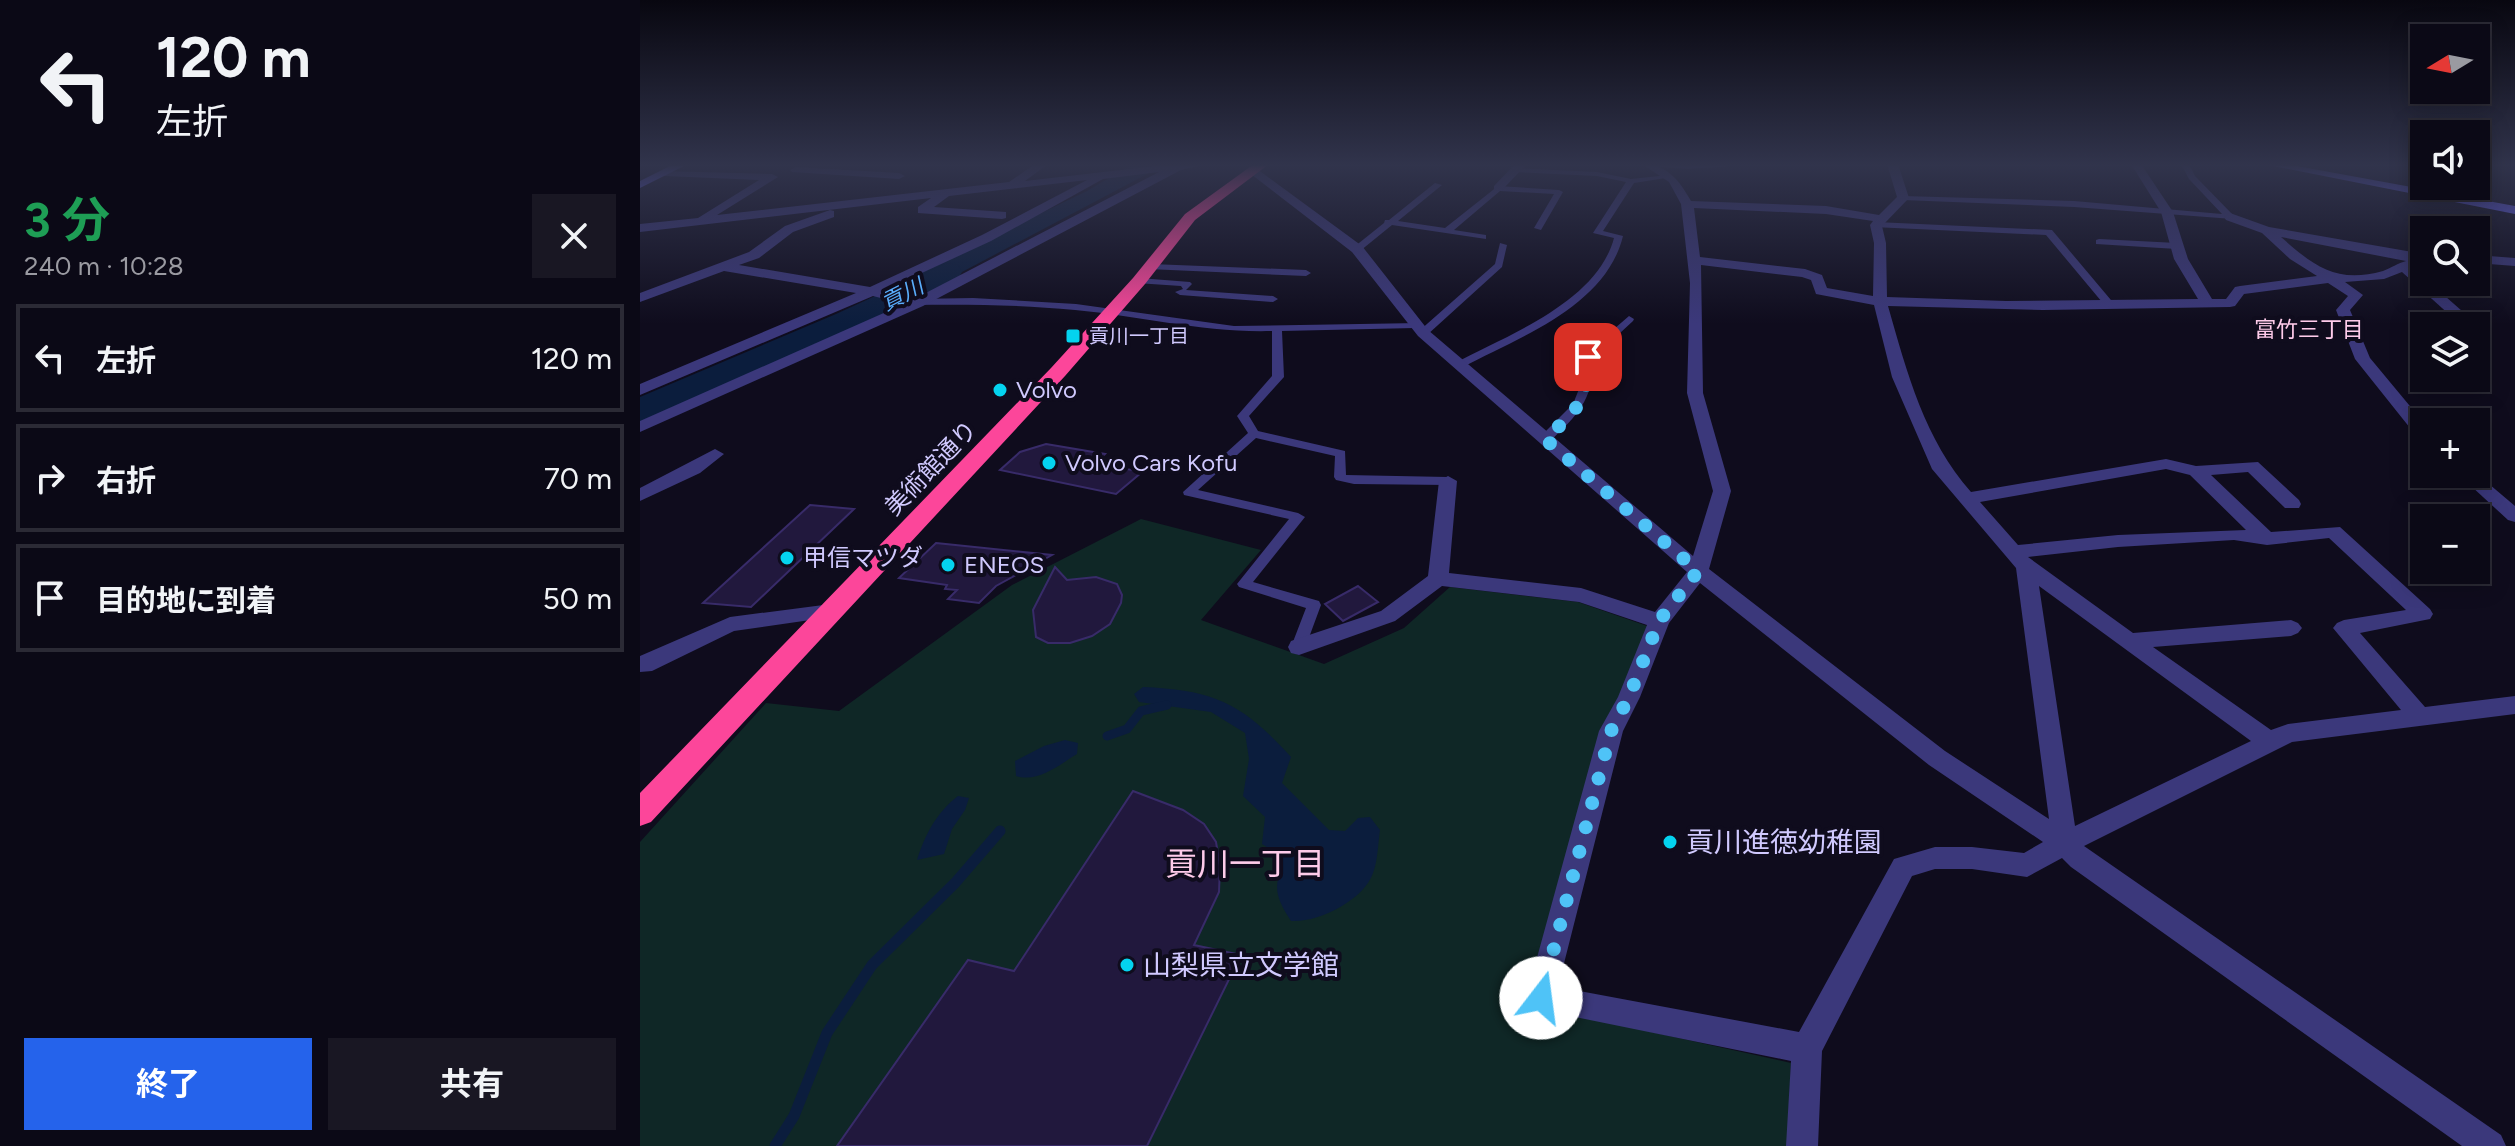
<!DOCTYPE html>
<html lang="ja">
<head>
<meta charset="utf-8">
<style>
  body { margin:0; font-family:Figtree,"Noto Sans JP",sans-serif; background:#191723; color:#f1f3f6; height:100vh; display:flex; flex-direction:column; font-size:30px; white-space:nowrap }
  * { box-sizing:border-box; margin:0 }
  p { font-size:26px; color:#9a9aa1 }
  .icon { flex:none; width:44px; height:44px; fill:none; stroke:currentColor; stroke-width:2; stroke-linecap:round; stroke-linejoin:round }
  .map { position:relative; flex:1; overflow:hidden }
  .sheet { display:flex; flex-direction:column; background:#0b0916; width:640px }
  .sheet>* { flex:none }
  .hud { background:#0b0916; color:#f1f3f6; overflow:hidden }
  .needle { width:52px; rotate:260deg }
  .controls { position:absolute; left:1770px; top:24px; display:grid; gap:16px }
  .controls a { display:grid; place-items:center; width:80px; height:80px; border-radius:0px; background:#0b0916; box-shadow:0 4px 20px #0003,0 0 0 2px #2b2a35; font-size:40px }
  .pin { position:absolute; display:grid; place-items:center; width:68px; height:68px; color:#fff; margin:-34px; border-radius:16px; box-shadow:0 4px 12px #0006 }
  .me { position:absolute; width:88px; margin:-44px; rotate:15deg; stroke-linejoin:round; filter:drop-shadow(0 0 6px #0008) }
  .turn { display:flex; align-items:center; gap:28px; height:168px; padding:0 24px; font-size:36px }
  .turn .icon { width:104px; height:104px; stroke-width:2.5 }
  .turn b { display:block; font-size:56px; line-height:68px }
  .round { display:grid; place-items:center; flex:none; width:84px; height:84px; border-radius:0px; background:#191723 }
  .head { display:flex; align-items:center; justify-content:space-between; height:136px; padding:0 24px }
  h1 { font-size:48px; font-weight:700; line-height:60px; color:#1e9e55 }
  .primary-button { display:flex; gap:16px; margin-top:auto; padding:16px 24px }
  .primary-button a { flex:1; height:92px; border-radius:0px; background:#2563eb; color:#fff; font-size:32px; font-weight:700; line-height:92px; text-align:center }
  .primary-button a+a { background:#191723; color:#f1f3f6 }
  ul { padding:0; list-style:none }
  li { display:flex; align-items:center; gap:24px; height:108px; margin:0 16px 12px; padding:0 8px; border:4px solid #2b2a35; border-radius:0px }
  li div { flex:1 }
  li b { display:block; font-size:30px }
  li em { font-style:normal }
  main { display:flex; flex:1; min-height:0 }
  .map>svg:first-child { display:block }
  .green { fill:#0f2726 }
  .water { fill:#0b1d3d }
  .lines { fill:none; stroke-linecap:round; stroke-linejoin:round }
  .stream-far1 { stroke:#0b1d3d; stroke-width:9 }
  .stream { stroke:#0b1d3d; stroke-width:11 }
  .river { fill:#0b1d3d; fill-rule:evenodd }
  .building { fill:#21183d; stroke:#382b69; stroke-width:2 }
  .lane { fill:#3b387b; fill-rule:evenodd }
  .street { fill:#3b387b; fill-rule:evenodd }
  .secondary { fill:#6862fc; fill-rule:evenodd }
  .highway { fill:#fc469a; fill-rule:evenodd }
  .route { stroke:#4fc3f7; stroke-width:14; stroke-dasharray:0 25.2 }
  .poi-dot { fill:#04d3ef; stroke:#0f0c1d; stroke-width:3 }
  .labels { text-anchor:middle; stroke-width:8; stroke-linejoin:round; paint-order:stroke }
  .far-poi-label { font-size:20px; fill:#d0c9fe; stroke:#0f0c1d; text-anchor:start }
  .far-water-label { font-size:22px; font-style:italic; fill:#59adfc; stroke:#0f0c1d }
  .far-neighbourhood-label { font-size:22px; fill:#fecbea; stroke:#0f0c1d }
  .poi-label { font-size:24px; fill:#d0c9fe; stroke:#0f0c1d; text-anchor:start }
  .street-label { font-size:24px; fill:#d0c9fe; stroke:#0f0c1d }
  .near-poi-label { font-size:28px; fill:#d0c9fe; stroke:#0f0c1d; text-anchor:start }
  .near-neighbourhood-label { font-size:32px; fill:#fecbea; stroke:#0f0c1d }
</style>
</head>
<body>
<main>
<section class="sheet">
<div class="hud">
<div class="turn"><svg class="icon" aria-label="left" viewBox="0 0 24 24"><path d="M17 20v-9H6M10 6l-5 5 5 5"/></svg><div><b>120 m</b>左折</div></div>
</div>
<div class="head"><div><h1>3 分</h1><p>240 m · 10:28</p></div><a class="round"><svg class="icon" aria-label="close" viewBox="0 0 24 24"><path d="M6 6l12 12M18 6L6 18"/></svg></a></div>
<ul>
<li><svg class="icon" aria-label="left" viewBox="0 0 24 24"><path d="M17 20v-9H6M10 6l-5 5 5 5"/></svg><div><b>左折</b></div><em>120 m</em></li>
<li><svg class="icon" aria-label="right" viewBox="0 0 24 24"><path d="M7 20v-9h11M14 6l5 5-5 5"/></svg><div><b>右折</b></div><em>70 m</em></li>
<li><svg class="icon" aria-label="arrive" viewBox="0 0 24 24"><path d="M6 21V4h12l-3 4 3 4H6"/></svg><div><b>目的地に到着</b></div><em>50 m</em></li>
</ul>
<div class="primary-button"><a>終了</a><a>共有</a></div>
</section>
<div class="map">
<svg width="1875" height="1146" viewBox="0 0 1875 1146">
  <rect width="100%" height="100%" fill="#0f0c1d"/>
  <path class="green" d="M501,519L621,550L561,620L684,664L764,628L810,587L938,602L1010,627L890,1005L1151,1063L1147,1146H0V842L126,703L199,711L372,585Z"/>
  <path class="water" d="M493,164H526L271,299L239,291L447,191Z
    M503,687C575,690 603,704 651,757L642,783L689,830L705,831L718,818L730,817L740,830C738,843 738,860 733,873C724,900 678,923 651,921C639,902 631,888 643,867L635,852L622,844L625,817L603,796L609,759L605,733L571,712L499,702L494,694Z
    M425,740L438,743L437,754C419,765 398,783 376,776L375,761L404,746Z
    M318,796L329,798L325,810L312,829L304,854L277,860C285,835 296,813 318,796Z"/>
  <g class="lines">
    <path class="stream-far1" d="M467,736L487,729L501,711L527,705"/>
    <path class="stream" d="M135,1146L154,1116L187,1033L232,965L315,883L360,831"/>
    <path class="river" d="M307,263L318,265L322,272L318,279L220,328L0,422V397L196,314Z"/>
  </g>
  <path class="building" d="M406,444L465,454L456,463L502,472L476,494L360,470L380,452Z
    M170,505L214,509L111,607L63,603Z
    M296,543L412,555L356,586L339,603L308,599L317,590L305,589L307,585L259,578Z
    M415,567L427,580L456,577L477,584L482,595L481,603L470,624L452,636L430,643H408L396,637L393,610Z
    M718,586L738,602L703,621L685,604Z
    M493,791L543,810L564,824L576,842L580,866L579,892L554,945L601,955L507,1146H197L328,960L374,971Z"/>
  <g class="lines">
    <path class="lane" d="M1007,164H1096L1092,166L1048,169L1011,166Z
      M1541,164H1549L1555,176L1593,215V219L1434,207L1263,200L1259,198L1263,196L1434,201L1582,214L1549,179Z
      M873,168L957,172L991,179L1028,175L1032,177L994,183L963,231L983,236C966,306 880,337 823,367H815V363C868,335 957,302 974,238L953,233L986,182L957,176L876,172H873Z
      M795,183L802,185L758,221L805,228L858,186L919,190L923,192L901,230L894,228L914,194L860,191L814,230L846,235V239L752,225L720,251H714V247L744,223L745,220H749Z
      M1236,222L1412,230L1476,306L1467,308L1406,235L1233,227L1232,225Z
      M1459,239L1537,243L1542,246L1537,249L1456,244V240Z
      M860,243L867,245L862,267L787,335H779V331L855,264Z
      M511,264L666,270L671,273L666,276L508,269V265Z
      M499,278L550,282L552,284L546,290L633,296L638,299L633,302L540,295L535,292L543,289L541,286L496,283L494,281Z
      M333,298L436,304L594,326L779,323L780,325L775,328L642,331L644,377L609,416L618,431L705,451L706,475L808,477L814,481L808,485L714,484L696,480L694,477L695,456L616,438L558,490L658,513L665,517L613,582L679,601L681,605L664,651H654L651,647L666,608L599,587L597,584L649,519L544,495L543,492L608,433L597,416L632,376V331C565,333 501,316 435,310C381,305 328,304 274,305L269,302L274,299Z
      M989,316L994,319L993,321L953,358C954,399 938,415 909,442H901L899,439L901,436L933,404L941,384L944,355Z"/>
    <path class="street" d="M395,164H408L385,181L533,164H567L541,170L283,306L0,432V421L264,304L233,296L0,395V384L216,293L84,271L0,302V293L109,252L145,226L190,210L194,211V217L153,232L119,258L99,265L230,287L342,235L447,180L309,196L294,207L366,212V218L362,219L278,213V207L291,198L0,232V224L58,218L119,180L25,176L21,175V171L132,174L138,177L77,215L369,182ZM519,172L276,298L245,290L351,241L463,179Z
      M875,164H887L862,190H854V186Z
      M1002,164C1027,164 1039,180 1051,201L1186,206L1239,215L1257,197L1247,164H1258L1269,198L1242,226L1246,243L1247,297L1366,301L1558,299L1534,259L1521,212L1491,164H1501L1533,212L1548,259L1572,299H1586L1595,287L1600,286L1677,276L1650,259L1622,233L1586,220L1584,217L1590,213L1629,227L1784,254V263L1773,268L1784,277V282H1789L1822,311V317H1812L1762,272L1744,279L1705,282L1723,295L1710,310L1730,358L1784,423V439L1778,438L1715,359L1696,310L1708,296L1688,283L1604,294L1595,306L1590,307L1403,310L1248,306C1267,373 1285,440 1331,492L1526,459L1556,466L1618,462L1659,500L1661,504L1659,508H1645L1608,472L1571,475L1631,532L1700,527L1790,609L1793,614L1790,619L1720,633L1785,707L1875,696V714L1652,742L1444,846L1861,1135L1866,1146H1822L1431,867L1422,858L1387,877L1332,869H1295L1272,876L1182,1051L1178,1146H1146L1151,1061L891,1008L886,998L959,731L978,697L1007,625L939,602L802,586L755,621L659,655L651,653L648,647L651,641L741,611L788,576L799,481L808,476L817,481L809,573L941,588L1015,612L1047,572L778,336L712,252L607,171L617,169L722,246L788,330L1053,556L1073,491L1047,393L1050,283L1041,204L1029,182ZM1054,208L1186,214L1233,221L1230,225L1234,243L1233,296L1187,288L1182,275L1165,269L1060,257ZM1641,237L1766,261C1758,263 1751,268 1743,271C1696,284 1674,266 1641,237ZM1061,265L1162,277L1171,280L1176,294L1234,305L1252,377L1292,469L1376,568L1409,819L1305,751L1069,569L1091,491L1063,393ZM1526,469L1550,475L1606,530L1478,535L1378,545L1340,502ZM1689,538L1766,610L1704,620L1697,623L1693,628L1761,710L1648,724L1631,730L1513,647L1651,636L1658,633L1662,628L1658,623L1651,620L1493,633L1388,557L1478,547L1594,540L1627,545ZM1060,583L1289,765L1403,842L1384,853L1332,847H1295L1254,859L1159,1032L918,987L983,731L1000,697L1029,623ZM1399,586L1611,741L1435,826Z
      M156,167L259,173L265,176L259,179L152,172L150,170Z
      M1836,255L1875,258V266L1836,263Z
      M75,449L84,454L60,473L0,501V488Z
      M1836,473L1875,506V522L1868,520L1818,474Z
      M191,604L198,606L201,611L198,616L94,631L12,671L0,672V656L90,617Z"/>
    <path class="secondary" d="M34,164H48L0,188V181Z
      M1623,164H1646L1875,206V214Z"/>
    <path class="highway" d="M614,164H629L555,220L505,284L425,376L11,822L0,826V793L411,368L493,278L545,214Z"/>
  </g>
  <linearGradient id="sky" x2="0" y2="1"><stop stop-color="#080710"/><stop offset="0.51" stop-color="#31344c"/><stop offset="1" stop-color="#31344c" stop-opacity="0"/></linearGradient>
  <rect width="1875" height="324" fill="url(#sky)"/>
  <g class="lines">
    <path class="route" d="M901,998L971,731L989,697L1019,621L1058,571L905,439C935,412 950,400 948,357"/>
  </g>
  <g class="poi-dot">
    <rect x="425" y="328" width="16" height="16" rx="4"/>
    <circle cx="360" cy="390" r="8"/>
    <circle cx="409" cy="463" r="8"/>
    <circle cx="147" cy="558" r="8"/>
    <circle cx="308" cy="565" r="8"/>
    <circle cx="1030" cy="842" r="8"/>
    <circle cx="487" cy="965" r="8"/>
  </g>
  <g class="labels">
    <g class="far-poi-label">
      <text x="449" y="343">貢川一丁目</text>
    </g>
    <g class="far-water-label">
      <text transform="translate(262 294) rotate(-27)" y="8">貢川</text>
    </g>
    <g class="far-neighbourhood-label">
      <text x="1669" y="337">富竹三丁目</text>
    </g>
    <g class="poi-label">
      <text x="376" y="398">Volvo</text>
      <text x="425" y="471">Volvo Cars Kofu</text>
      <text x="163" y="566">甲信マツダ</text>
      <text x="324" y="573">ENEOS</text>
    </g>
    <g class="street-label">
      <text transform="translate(291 468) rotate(-46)" y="8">美術館通り</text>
    </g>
    <g class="near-poi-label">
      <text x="1046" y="852">貢川進徳幼稚園</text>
      <text x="503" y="975">山梨県立文学館</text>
    </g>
    <g class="near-neighbourhood-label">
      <text x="605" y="875">貢川一丁目</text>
    </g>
  </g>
</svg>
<div class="controls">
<a><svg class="needle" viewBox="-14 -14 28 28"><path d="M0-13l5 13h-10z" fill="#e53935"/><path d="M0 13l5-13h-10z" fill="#9a9aa1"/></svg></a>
<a><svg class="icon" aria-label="sound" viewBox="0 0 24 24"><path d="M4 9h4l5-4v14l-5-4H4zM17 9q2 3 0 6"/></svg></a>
<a><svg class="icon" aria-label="search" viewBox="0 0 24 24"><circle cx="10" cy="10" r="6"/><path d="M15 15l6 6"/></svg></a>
<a><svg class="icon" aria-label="layers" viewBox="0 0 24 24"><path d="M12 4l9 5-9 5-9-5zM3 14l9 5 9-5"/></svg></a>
<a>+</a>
<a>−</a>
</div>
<div class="pin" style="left:948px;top:357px;background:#d93025"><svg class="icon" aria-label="arrive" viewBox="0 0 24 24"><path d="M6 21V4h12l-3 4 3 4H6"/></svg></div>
<svg class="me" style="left:901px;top:998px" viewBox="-20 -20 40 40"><circle r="19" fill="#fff"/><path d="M0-13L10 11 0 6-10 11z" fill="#4fc3f7"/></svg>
</div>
</main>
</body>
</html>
